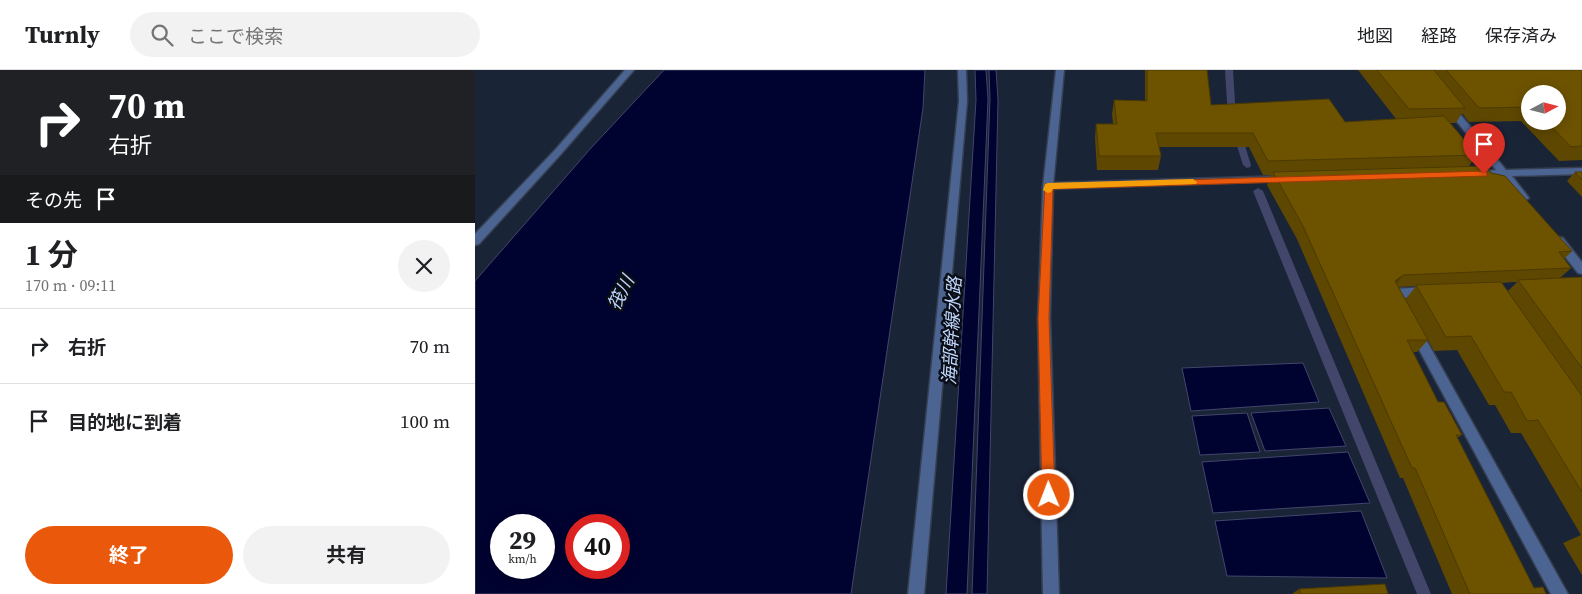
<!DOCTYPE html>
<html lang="ja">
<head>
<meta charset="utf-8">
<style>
  body { margin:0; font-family:"Source Serif 4","Noto Sans JP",serif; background:#f2f2f2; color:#202124; height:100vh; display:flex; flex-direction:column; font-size:19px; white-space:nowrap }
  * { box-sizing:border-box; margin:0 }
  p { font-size:16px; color:#757577 }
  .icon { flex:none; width:28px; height:28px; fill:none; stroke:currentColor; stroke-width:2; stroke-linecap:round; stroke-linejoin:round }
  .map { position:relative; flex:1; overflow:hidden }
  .panel { display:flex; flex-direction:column; background:#fff; width:475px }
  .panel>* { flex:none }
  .top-card { background:#202124; color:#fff; overflow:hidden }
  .needle { width:32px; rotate:83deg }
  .fabs { position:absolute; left:1046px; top:15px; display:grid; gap:10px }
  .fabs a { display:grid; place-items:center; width:45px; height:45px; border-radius:50%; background:#fff; box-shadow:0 2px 12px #0003; font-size:25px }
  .speed { position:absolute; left:15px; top:444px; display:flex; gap:10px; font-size:25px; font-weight:700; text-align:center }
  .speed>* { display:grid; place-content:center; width:65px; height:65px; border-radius:50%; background:#fff; box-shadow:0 2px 12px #0003; line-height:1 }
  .speed small { font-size:12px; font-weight:400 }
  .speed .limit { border:8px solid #d22; background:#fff; color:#111 }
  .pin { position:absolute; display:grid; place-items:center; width:42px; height:42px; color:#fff; margin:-51px -21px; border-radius:50% 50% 50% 0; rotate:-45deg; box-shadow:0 0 5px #0007 }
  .pin .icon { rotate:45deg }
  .me { position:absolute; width:55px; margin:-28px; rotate:359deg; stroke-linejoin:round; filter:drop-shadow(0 0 4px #0008) }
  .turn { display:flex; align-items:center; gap:18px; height:105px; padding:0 25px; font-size:22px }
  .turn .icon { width:65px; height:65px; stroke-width:2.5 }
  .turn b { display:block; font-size:35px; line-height:42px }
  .then { display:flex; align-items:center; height:48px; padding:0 25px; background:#0003; gap:10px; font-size:19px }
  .round { display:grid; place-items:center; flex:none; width:52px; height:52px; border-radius:26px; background:#f2f2f2 }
  .overview { display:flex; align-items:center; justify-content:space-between; height:85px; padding:0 25px }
  h1 { font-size:30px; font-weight:700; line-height:38px }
  .cta { display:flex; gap:10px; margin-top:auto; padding:10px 25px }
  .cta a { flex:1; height:58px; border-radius:30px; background:#ea580c; color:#fff; font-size:20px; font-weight:700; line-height:58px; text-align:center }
  .cta a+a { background:#f2f2f2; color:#202124 }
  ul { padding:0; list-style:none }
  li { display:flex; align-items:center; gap:15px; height:75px; padding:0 25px; border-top:1px solid #e0e0e0 }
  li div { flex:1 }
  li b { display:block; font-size:19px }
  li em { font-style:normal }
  header { display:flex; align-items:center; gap:30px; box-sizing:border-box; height:70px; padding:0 25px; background:#fff; border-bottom:1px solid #e0e0e0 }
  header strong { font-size:24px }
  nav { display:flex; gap:28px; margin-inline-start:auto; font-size:18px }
  .search { width:350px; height:45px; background:#f2f2f2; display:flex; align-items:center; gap:12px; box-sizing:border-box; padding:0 18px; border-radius:28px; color:#757577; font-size:19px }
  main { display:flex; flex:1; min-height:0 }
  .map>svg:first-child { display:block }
  .water { fill:#000230; stroke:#42466a; fill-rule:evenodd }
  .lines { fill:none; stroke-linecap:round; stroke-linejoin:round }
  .stream { fill:#42466a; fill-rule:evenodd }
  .minor-casing { stroke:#353f51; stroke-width:3 }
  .tertiary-casing { stroke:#353f51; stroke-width:3 }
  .minor { fill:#4c6492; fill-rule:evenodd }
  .tertiary { fill:#4c6492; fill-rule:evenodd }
  .wall { fill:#5e4700; fill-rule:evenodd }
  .shaded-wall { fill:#4c3a00 }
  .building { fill:#6d5300; stroke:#4c3a00 }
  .route { fill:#ea580c; stroke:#983908 }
  .slow { fill:#f59e0b }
  .labels { text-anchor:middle; stroke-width:5; stroke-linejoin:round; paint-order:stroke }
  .water-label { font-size:18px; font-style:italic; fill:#c2d7fe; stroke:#090d15 }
</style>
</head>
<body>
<header>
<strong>Turnly</strong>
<div class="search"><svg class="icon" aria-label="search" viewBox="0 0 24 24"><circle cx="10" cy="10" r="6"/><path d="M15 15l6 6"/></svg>ここで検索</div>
<nav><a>地図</a><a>経路</a><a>保存済み</a></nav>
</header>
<main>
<section class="panel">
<div class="top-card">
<div class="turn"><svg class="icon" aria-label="right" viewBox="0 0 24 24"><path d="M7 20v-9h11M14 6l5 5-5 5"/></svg><div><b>70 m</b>右折</div></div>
<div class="then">その先<svg class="icon" aria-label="arrive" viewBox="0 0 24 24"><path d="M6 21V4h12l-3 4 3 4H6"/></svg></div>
</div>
<div class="overview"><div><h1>1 分</h1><p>170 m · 09:11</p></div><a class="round"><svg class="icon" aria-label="close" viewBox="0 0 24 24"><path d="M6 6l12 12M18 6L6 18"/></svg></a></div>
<ul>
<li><svg class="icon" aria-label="right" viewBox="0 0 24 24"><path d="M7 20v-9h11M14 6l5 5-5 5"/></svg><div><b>右折</b></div><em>70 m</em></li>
<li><svg class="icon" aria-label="arrive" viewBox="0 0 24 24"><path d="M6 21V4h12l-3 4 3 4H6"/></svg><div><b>目的地に到着</b></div><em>100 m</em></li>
</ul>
<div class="cta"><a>終了</a><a>共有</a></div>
</section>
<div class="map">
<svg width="1107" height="524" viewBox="0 0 1107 524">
  <rect width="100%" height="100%" fill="#1a2437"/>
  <path class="water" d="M189,0H450L448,38L376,524H0V211L116,78ZM26,455H69V498H26ZM101,455H144V498H101Z
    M500,0H511L513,29L492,524H471L501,30Z
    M514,0H521L523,30L512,524H497L515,29Z
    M828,293L844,332L716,341L707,298Z
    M854,338L871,376L790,381L776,343Z
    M772,343L785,382L725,385L717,346Z
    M873,382L895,433L738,443L727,392Z
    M886,441L912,508L752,506L740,451Z"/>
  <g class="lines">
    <path class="stream" d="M750,0H758L761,48L757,50L753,48Z
      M762,60L766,63L776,95L775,97L772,98L768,95L758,63Z
      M783,118L788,121L956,524H942L778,121Z"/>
    <defs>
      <path id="minor" d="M150,0H159L86,84L4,174L0,175V164L80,80Z
        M483,0H491L492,31L449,524H433L484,31Z
        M973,32L976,33L1031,100L1107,98V104L1037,106L1054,128L1049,131L1045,130L1026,107L998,106V102L1021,100L970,37V33Z
        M810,106L815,109L814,111L573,119L568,116L573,113Z
        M1084,167L1088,168L1107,192V204L1103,203L1080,174L1078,171L1080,168Z
        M952,217L958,222L956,225L928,228L930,232L928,235H920L913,224L919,219Z
        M940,256L944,257L1093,524H1076L934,261L936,257Z"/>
      <path id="tertiary" d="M581,0H589L578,116L575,248L584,524H568L563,248L568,116Z"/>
    </defs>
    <use href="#minor" class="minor-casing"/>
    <use href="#tertiary" class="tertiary-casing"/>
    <use href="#minor" class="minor"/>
    <use href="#tertiary" class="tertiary"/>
  </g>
  <path class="wall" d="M670,0H732L736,35L870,52L921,49L883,0H1107V90L1084,91L1046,51L994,52L987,43L981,53H975L1002,85L994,96L1016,103L1097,181L1089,189L1096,198L1085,208L1107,207V505L1088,473L1106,465L1046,363H1036L1020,335H1014L982,280L959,281L953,270L942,282H937L963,332L987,365L982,368L1059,518L1071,524H977L928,408H925L822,169L792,115L796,105H788L774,77H684L686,86L683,100H622L620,68L621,54H638L637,44L639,30L670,31ZM1055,24L1082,51H1055ZM1038,212H1042L1033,221L1027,213ZM941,216L930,230L923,217Z
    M1100,102H1107V127L1092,111Z
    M824,519L913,524H817Z"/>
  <path class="shaded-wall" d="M928,205L919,217L920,211Z"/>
  <path class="building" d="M672,0H732L736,35L854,29L870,52L969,46L1002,85L793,91L778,63H681L686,86H624L621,54H642L639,30L672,31Z
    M902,0H959L990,38L934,39Z
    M971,0H1107V76L1096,77L1071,51H1082V24H1055V37L1004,38Z
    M1010,96L1016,103L1030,106L1097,181L1084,182L1096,198L928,205L920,211L953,270H932L963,332H969L987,365H981L1059,518L1068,517L1071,524H995L940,398H937L828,156L798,102Z
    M1100,102H1107V110Z
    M1107,207V298L1043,210Z
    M1026,212L1107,326V422L1063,350L1052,351L1036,322H1029L996,266L971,267L941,215Z
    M910,514L913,524H826L824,519Z"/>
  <path class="route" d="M1009,101L1012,102V106L578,119L574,248L580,425L578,430L574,432L569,430L567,425L563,248L570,114Z"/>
  <path class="slow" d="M718,109L722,112L721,114L578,119L576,122L573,123L568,120L570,114L573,113Z"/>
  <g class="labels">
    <g class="water-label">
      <text transform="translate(146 223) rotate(-63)" y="6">筏川</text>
      <text transform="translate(477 261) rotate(-87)" y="6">海部幹線水路</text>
    </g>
  </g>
</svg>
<div class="fabs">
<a><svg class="needle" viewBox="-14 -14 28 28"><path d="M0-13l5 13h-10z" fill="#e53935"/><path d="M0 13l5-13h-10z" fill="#757577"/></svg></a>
</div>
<div class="speed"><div>29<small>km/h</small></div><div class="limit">40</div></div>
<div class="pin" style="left:1009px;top:104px;background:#d93025"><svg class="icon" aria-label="arrive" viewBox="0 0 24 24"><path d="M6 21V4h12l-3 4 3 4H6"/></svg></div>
<svg class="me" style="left:574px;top:425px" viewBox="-20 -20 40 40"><circle r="17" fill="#ea580c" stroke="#fff" stroke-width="3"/><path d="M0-11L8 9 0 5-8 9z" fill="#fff"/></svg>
</div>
</main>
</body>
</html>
